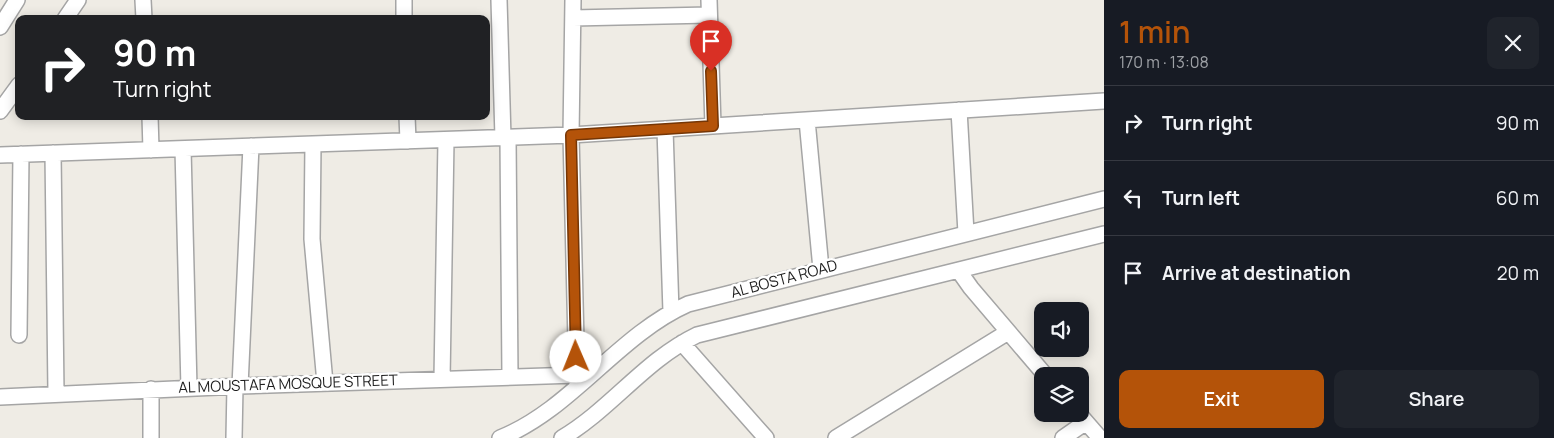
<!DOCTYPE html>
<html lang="en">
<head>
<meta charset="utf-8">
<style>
  body { margin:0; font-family:Manrope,sans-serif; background:#20242c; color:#f1f3f6; height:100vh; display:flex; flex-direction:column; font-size:19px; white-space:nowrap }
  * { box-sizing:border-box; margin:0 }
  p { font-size:16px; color:#9ea1a6 }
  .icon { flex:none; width:28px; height:28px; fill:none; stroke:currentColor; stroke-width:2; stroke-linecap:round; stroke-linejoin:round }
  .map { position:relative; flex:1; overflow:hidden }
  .sheet { display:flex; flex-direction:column; background:#171b24; width:450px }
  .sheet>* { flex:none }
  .guide { position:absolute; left:15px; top:15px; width:475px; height:105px; border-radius:10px; box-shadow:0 2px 12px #0003; background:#202124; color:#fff; overflow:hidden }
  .controls { position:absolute; left:1034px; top:302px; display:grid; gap:10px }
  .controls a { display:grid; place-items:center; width:55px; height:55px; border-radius:10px; background:#171b24; box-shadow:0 2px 12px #0003; font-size:25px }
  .pin { position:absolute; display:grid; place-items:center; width:42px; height:42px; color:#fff; margin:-51px -21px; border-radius:50% 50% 50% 0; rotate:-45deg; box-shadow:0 0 5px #0007 }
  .pin .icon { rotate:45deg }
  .me { position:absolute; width:55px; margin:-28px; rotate:359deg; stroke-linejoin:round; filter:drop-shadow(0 0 4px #0008) }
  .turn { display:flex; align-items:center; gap:18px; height:105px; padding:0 15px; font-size:22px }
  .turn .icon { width:65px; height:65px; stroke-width:2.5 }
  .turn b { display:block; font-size:35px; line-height:42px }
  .round { display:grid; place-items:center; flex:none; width:52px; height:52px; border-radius:10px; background:#20242c }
  .head { display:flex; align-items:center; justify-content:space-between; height:85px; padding:0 15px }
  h1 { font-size:30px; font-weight:600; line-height:38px; color:#b45309 }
  .button { display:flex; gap:10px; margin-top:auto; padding:10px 15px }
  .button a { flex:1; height:58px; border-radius:10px; background:#b45309; color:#fff; font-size:20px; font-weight:600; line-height:58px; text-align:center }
  .button a+a { background:#20242c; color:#f1f3f6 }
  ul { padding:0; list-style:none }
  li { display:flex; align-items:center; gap:15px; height:75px; padding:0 15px; border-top:1px solid #363941 }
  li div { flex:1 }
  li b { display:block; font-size:19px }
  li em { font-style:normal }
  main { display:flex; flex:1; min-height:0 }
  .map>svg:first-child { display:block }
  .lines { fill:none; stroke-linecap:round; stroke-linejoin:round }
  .street-casing { stroke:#a5a5a5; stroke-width:18 }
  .street { stroke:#fff; stroke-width:15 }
  .route-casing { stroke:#753606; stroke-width:12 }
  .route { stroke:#b45309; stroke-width:9 }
  .labels { text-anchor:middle; stroke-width:5; stroke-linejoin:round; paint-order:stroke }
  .street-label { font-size:15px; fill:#1e1e1e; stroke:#fff }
</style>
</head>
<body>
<main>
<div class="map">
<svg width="1104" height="438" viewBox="0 0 1104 438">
  <rect width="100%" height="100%" fill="#efece5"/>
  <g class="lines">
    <defs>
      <path id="street" d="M143,0L144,19
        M404,0V19
        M499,0L503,138
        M573,0L571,135L577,384
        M709,0L713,126
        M573,18L709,15
        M65,19L78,0
        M0,27L17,0
        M959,110L966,233
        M0,111L19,85
        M150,116L151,150
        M407,116L408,141
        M807,120L821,269
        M665,129L671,312
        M508,138L510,376
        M313,144L312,239L325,383
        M183,149L189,388
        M53,153L56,393
        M0,155L571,135L1104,101
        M959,271L971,288L1046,376
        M19,335L21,154
        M682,343L766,438
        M442,379L446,140
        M240,386L251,146
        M151,389V438
        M0,397L240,386L576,375
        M1079,414L1100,438
        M234,438L235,386
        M500,438C571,410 618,335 688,304L1104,199
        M562,438C611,409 645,360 697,335L1104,234
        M836,438L1008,332
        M1063,438L1086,422"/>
    </defs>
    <use href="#street" class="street-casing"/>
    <use href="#street" class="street"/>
  </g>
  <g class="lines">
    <defs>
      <path id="route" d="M576,357L571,135L713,126L711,71"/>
    </defs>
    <use href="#route" class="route-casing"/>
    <use href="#route" class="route"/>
  </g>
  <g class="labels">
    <g class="street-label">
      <text transform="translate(784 279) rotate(-15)" y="5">AL BOSTA ROAD</text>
      <text transform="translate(288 384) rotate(-2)" y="5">AL MOUSTAFA MOSQUE STREET</text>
    </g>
  </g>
</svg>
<div class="controls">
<a><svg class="icon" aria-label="sound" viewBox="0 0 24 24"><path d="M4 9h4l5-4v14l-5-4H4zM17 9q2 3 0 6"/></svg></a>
<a><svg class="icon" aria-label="layers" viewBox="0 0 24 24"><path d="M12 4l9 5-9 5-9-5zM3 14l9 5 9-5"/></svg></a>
</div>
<div class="pin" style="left:711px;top:71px;background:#d93025"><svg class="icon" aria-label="arrive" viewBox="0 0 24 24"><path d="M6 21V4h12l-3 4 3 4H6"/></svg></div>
<svg class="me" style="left:576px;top:357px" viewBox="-20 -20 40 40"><circle r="19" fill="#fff"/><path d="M0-13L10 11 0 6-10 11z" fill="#b45309"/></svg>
<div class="guide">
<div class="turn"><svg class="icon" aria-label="right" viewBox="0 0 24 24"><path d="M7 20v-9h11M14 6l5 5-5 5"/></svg><div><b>90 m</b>Turn right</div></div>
</div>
</div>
<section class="sheet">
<div class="head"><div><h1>1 min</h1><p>170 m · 13:08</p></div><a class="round"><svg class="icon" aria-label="close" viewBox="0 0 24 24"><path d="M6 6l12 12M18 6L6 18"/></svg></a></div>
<ul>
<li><svg class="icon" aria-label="right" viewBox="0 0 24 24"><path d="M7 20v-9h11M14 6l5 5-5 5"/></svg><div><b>Turn right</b></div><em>90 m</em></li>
<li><svg class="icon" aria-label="left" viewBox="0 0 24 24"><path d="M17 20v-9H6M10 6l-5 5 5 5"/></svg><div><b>Turn left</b></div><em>60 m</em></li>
<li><svg class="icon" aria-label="arrive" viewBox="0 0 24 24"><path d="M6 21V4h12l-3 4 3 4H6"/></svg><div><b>Arrive at destination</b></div><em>20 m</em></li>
</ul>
<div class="button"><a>Exit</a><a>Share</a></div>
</section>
</main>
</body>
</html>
